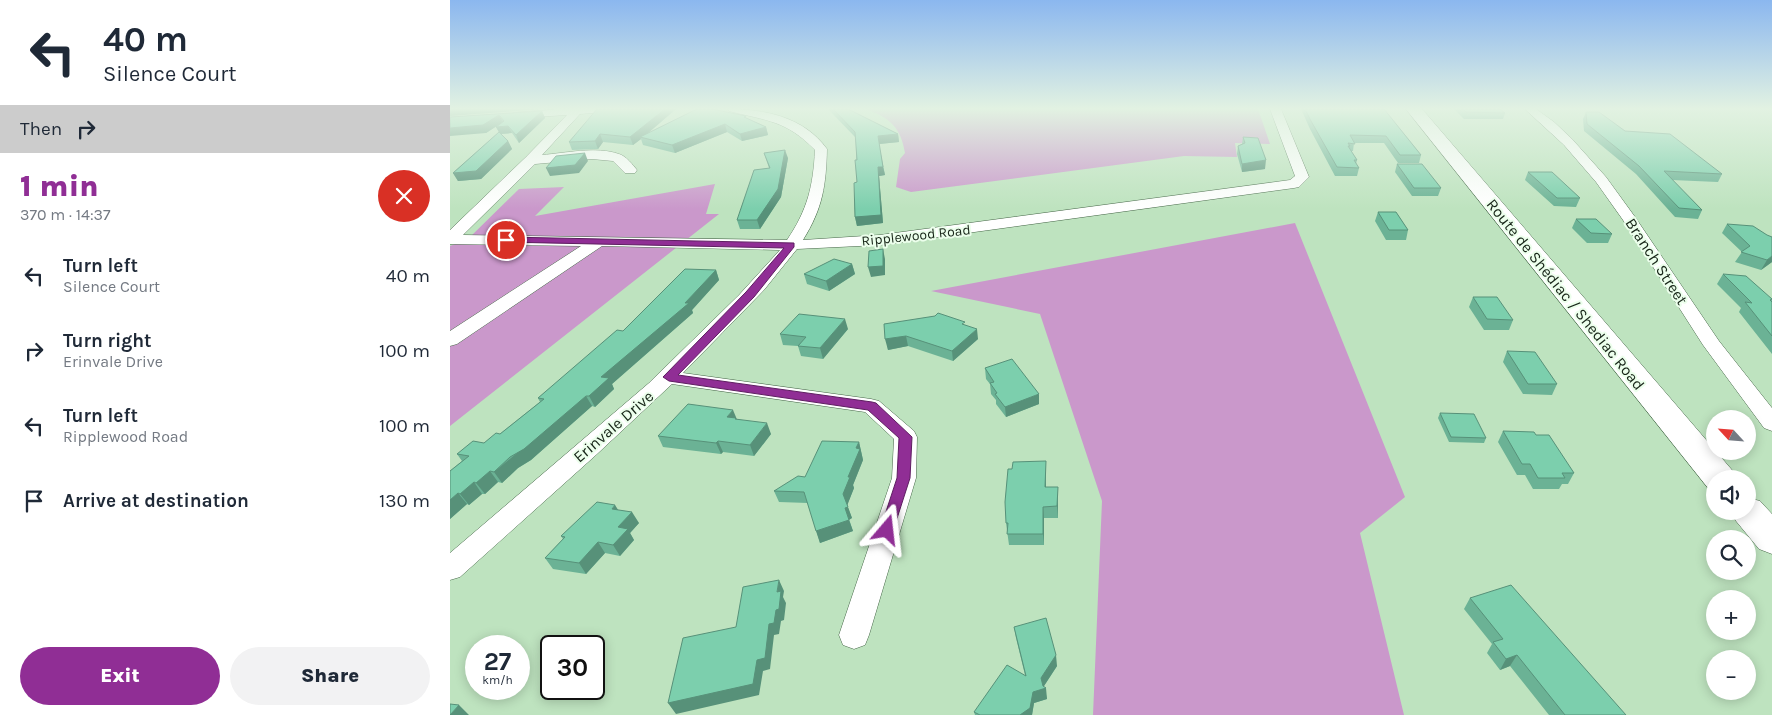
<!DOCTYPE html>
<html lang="en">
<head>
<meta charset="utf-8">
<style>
  body { margin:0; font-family:Karla,sans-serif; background:#f2f2f3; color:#1f2937; height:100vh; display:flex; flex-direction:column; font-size:19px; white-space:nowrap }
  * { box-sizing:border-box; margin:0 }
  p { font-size:16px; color:#747a83 }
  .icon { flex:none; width:28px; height:28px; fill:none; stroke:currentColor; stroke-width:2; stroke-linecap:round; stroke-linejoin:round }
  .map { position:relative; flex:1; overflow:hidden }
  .drawer { display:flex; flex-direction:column; background:#fff; width:450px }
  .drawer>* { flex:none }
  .guide { background:#fff; color:#1f2937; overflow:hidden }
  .needle { width:32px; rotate:296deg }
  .buttons { position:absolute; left:1256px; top:410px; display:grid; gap:10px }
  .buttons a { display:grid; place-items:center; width:50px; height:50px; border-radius:50%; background:#fff; box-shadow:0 2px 12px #0003; font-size:25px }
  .speed { position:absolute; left:15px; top:635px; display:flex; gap:10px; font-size:25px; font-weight:700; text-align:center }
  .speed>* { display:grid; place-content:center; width:65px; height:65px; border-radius:50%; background:#fff; box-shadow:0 2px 12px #0003; line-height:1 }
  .speed small { font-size:12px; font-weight:400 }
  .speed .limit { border:2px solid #111; border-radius:8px; background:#fff; color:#111 }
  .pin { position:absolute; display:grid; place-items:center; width:42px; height:42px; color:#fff; margin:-21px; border:2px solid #fff; border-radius:50%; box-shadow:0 1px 5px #0007 }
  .me { position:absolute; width:55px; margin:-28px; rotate:17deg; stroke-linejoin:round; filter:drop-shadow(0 0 4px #0008) }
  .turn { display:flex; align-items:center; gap:18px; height:105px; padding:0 20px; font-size:22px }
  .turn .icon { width:65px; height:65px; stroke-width:2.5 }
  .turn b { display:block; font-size:35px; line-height:42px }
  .then { display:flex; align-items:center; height:48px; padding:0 20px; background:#0003; gap:10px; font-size:19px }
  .round { display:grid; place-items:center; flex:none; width:52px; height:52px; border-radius:26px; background:#f2f2f3 }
  .summary { display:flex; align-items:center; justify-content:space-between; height:85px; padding:0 20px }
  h1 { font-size:30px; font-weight:800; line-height:38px; color:#902e95 }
  .button { display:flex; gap:10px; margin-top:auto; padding:10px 20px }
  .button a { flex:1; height:58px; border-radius:30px; background:#902e95; color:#fff; font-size:20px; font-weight:800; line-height:58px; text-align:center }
  .button a+a { background:#f2f2f3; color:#1f2937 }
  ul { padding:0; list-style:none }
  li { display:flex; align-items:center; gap:15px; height:75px; padding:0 20px }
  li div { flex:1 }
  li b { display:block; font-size:19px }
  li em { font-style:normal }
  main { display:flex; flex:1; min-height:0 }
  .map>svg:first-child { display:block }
  .green { fill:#ca98cb }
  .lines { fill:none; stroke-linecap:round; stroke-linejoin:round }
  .minor-casing { stroke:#466748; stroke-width:1 }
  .primary-casing { stroke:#466748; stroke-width:1 }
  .minor { fill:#fff; fill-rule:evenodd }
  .primary { fill:#fff; fill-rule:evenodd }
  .wall { fill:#6bb295 }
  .shaded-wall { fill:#579179 }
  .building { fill:#7ccfad; stroke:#579179 }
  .route { fill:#902e95; stroke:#5e1e61 }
  .labels { text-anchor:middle; stroke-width:4; stroke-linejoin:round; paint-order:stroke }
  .far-street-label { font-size:14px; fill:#162417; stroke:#ecffec }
  .street-label { font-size:16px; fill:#162417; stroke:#ecffec }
</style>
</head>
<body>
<main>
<section class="drawer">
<div class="guide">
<div class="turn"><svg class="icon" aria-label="left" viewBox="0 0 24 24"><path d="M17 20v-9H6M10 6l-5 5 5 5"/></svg><div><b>40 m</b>Silence Court</div></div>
<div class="then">Then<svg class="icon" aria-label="right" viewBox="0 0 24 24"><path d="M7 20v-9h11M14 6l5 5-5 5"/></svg></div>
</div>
<div class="summary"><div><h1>1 min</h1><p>370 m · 14:37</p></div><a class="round" style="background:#d93025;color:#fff"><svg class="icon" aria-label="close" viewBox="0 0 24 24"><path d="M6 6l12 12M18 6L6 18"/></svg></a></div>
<ul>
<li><svg class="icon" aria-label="left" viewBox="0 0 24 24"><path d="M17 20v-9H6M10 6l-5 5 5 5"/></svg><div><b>Turn left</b><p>Silence Court</p></div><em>40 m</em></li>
<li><svg class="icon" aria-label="right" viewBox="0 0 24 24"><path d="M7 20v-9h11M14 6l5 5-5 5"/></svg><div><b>Turn right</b><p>Erinvale Drive</p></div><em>100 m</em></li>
<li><svg class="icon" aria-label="left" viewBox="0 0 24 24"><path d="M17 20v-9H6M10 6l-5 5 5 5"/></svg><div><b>Turn left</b><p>Ripplewood Road</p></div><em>100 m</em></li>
<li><svg class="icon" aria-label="arrive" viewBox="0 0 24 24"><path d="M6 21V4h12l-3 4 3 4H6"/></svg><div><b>Arrive at destination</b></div><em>130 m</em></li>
</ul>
<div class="button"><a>Exit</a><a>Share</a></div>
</section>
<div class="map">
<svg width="1322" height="715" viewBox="0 0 1322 715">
  <rect width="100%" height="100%" fill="#bee3bf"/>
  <path class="green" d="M415,109H808L820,144L785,143L787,157L734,156L461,192L446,187L450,159L455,153C451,128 440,117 415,109Z
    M265,184L256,214H269L0,426V246L18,239L69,189L114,187L85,216Z
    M845,223L955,497L910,533L954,715H643L652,501L590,314L481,291Z"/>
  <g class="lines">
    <defs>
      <path id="minor" d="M111,109H161L155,112L130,114L92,155C116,153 146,146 169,154C176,156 183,165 187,170L185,173H175L163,161L142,159L85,164L13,235L337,240C358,209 363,186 365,150C336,120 317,121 279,111L278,109C315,109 354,117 377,149C376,185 373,208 353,240L430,235L840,180L845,176L820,109H831L859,177L849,187L844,188L430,245L347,249L314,290L233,373L421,399L429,401L464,431L467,437L466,478L419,635L415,645L404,649L393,645L389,635L442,478L444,439L415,412L222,384L146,455L10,577L0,580V553L199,383L289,295L330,250L152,246L7,344L0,346V331L131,246L0,244V230L76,157L117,115L67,118L63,117L61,115L63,113Z
        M1075,109H1086L1104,122L1122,139L1156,177L1185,217L1269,341L1322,408V431L1314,428L1253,345L1173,220L1146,182L1114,145Z"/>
      <path id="primary" d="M956,109H972L1282,470L1287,479H1265V490L1258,488Z
        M1298,498L1310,501L1322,514V554L1309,549L1286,521L1281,511H1298Z"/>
    </defs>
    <use href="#minor" class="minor-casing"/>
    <use href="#primary" class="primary-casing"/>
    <use href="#minor" class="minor"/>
    <use href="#primary" class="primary"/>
  </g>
  <path class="wall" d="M226,109L196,135L296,116V118L316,127L318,135L292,141L277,132L225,153L193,145L191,139L183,145L153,142L148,149L122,150L119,142Z
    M378,109H398L448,134L449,142L429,144L435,175L429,176L433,223L407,226L405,217L407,182L406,138Z
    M851,109H934L971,155L969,163H948L934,143H904L903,151H901L907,160L906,164L909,168L907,176H885L860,129Z
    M1004,109H1050L1055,113L1053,119H1014Z
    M92,111L95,118L69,143L62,133L51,134L58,141L62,149L31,179L8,181L3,173L49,132L46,127L53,122L36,133L0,117Z
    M1136,112L1175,131L1272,174L1268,182L1222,180L1252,210L1248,219L1225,217L1186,174L1134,131L1133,119Z
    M793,137L815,169L792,172L787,154L788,146L792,144Z
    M314,153L338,158L331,197L310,229H290L287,220L319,168Z
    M947,164L991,188L988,196H962L945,172Z
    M1078,172L1130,198L1126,207L1104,206L1075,180Z
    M928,212L958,230L956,240H936L925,221Z
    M1126,219L1162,234L1158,243H1137L1122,228Z
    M1277,224L1322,262L1311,270L1285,262L1292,252L1272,233Z
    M402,264L405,274L379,291L357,284L354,274Z
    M266,270L269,280L242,310L243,313L162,384L164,389L145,407L142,406L81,460L68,468L52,483L48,482L35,494H32L19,505L17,504L0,519V471L12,461L7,454L34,443L50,434L90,402L88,398L173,331Z
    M1273,274L1322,299V354L1289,312L1291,308L1267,284Z
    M1023,297L1063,320L1059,330H1034L1019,307Z
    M434,324L516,325L528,339L503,361L458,346L438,350Z
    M398,329L373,359L351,356L348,346L333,345L330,334Z
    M1057,351L1107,384L1102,395L1073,394L1053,362Z
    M535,368L589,404L556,417L546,404V400L541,394L540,384L536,379Z
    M990,413L1036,438L1034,443L999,442L988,418Z
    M287,419L321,434L304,456L273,452L271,454L213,447L208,436Z
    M1053,431L1086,435L1124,473L1118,484H1112L1109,489H1083L1075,475H1067L1048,442Z
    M409,442L413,460L403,485L404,488L397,505L402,518L399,519L403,531L370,543L358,503L329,502L324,491L355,477Z
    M596,472V487L608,498V518H594V545H559L556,523Z
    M168,510L189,523L180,533L184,540L170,556L155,553L136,574L103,569L95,558L113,539L111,536Z
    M1020,598L1176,715H1099L1060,666L1050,670L1037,653L1042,644L1014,609Z
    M564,627L607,666L594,686L597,699L584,703L582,715H525L524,712L575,675L566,638Z"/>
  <path class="shaded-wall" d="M0,109H91L0,116Z
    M215,109H226L192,138L190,137L191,139L183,145L180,137Z
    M92,111L95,118L69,143L66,135Z
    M49,115L53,122L36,133L0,136V128Z
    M275,124L277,132L225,153L222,145Z
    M58,126L62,133L50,134L46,127Z
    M316,127L318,135L292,141L290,134Z
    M150,134L153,142L148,149L145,141Z
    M448,134L449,142L429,144L428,136Z
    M58,141L62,149L31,179L8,181L3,173Z
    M335,150L338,158L331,197L310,229L307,220Z
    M135,153L138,161L129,173L100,176L96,168Z
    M816,160L815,169L792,172V164Z
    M428,167H433L435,175L429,176L433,223L407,226L405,217Z
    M433,249L435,259V275L421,277L418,267Z
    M1322,256V262L1311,270L1317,260Z
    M402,264L405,274L379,291L376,281Z
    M266,270L269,280L242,310L243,313L162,384L164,389L145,407L139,396L151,377L235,303Z
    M395,319L398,329L373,359L370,348Z
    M527,329L528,339L503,361L502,351Z
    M456,336L458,346L438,350L435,339Z
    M589,394V404L556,417L555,407Z
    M136,396L142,406L81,460L68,468L52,483L44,472Z
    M283,410L291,429L277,417Z
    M317,423L321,434L304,456L300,445Z
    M268,441L273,452L271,454L266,443Z
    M409,442L413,460L403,485L404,488L397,506L393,494L406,448Z
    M596,461V498L595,487Z
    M40,471L48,482L35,494L26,483Z
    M24,482L32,494L19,505L10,494Z
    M608,487V518L607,506Z
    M8,493L17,504L0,519V500Z
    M165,505L172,516L162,509Z
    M398,507L402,518L399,520L395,508Z
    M593,507L594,518V545L593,534Z
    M182,512L189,523L180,533L184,540L170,556L163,545L168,527Z
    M399,520L403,531L370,543L366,531Z
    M148,542L155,553L136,574L129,563Z
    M329,580L334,591L333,597L336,603L334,620L331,621L329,634L324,635L320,669L313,671L309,695L226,714L218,703L307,660L327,592Z
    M606,655L607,666L592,689L591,678Z
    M1067,655L1060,666L1050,670L1056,659Z
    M596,688L597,699L584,703L582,715H570L583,692Z
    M9,705L19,715H0Z"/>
  <path class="building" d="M147,109H215L180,137L150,134L145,141L119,142Z
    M247,109H262L296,116L294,117L316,127L290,134L275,124L222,145L190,137Z
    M383,109H398L448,134L428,136L433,167H428L431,215L405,217L404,183L407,182L405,160H407L405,132Z
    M855,109H934L971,155H950L936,136L900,135L905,144L898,143L900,146H898L907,160H904L909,168L887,167L861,121Z
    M1012,109H1050L1055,113L1016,112Z
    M92,111L66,135L58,126L46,127L54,121L49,115L33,125L0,128V117Z
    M1136,112H1149L1175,131L1220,134L1272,174L1214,171L1252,210L1229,208L1189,166L1137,124Z
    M49,132L58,141L26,171L3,173Z
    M793,137L808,138L816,160L792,164L788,146L795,143Z
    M335,150L328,189L307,220H287L304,170L320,168L314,153Z
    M135,153L125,165L96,168L106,156Z
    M947,164H972L991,188H964Z
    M1078,172H1102L1130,198H1107Z
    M928,212H946L958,230H939Z
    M1126,219H1146L1162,234L1141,233Z
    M1277,224L1303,226L1317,235L1322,237V256L1317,260L1291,252L1300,246Z
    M433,249V266L418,267L419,251Z
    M384,259L402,264L376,281L354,274Z
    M235,269L266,270L235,303H239L151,377L159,378L139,396H136L74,449L60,457L44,472L40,471L26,483L24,482L10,494L8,493L0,500V471L19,456L7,454L23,441L34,443L46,433L50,434L94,399L88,398L167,330L173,331Z
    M1273,274L1296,276L1322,299L1320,300L1322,302V336L1295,302L1302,303Z
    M1023,297H1047L1063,320L1037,319Z
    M488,313L515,322L512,324L527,329L502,351L456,336L435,339L434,324L485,316Z
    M349,314L395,319L370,348L348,346L356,337L330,334Z
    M1057,351L1085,352L1107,384H1078Z
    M562,359L589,394L555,407L545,394L547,393L540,383L544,382L535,368Z
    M238,404L283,410L277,417L286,418L285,419L317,423L300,445L268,441L266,443L208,436Z
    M990,413L1024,414L1036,438L1001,437Z
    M1053,431L1084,432L1086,435H1099L1124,473H1112L1115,478H1088L1080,464H1072Z
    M372,441L409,442L406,448L410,449L398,477H400L393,494L398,507L395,508L399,520L366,531L354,492L324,491L348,476L355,477Z
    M596,461L595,487H608L607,506L593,507V534H557L558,523H556L555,502L558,469H562L563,462Z
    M147,502L165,505L162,509L182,512L168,527L178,529L163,545L148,542L129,563L95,558L115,537L111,536Z
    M329,580L327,592L331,591L329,609L326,610L324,623L319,624L315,658L307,660L303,684L218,703L233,638L286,627L293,587Z
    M1061,585L1176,715H1115L1067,655L1056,659L1043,642L1053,639L1020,598Z
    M596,618L606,655L591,678L593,686L596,688L583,692L580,708L570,715H530L524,712L557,665L576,676L564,627Z
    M0,704L9,705L0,715Z"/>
  <linearGradient id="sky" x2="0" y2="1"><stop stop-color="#8bb7ef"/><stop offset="0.52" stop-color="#e2f2e2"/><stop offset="1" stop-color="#e2f2e2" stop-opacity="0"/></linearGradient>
  <rect width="1322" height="209" fill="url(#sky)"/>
  <path class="route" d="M56,237L344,243V247L304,297L228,375L422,402L426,403L462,437L460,478L442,534L437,536L432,534L430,530L447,478L449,438L418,410L219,381L213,377L296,292L334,248L52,242L51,240Z"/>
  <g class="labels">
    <g class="far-street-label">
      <text transform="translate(466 235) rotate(-6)" y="5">Ripplewood Road</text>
    </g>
    <g class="street-label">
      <text transform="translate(1207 261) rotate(57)" y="6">Branch Street</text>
      <text transform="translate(1116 294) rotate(51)" y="6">Route de Shédiac / Shediac Road</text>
      <text transform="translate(163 426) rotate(-41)" y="6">Erinvale Drive</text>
    </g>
  </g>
</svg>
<div class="buttons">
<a><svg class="needle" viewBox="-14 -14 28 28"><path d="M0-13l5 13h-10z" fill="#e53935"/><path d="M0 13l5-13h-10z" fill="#747a83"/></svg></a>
<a><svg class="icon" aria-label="sound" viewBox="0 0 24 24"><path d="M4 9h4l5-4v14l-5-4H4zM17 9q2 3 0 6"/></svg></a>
<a><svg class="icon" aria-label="search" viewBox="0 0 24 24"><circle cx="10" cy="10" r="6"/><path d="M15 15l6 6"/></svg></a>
<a>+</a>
<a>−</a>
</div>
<div class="speed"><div>27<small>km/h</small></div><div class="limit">30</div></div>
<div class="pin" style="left:56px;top:240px;background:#d93025"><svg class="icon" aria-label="arrive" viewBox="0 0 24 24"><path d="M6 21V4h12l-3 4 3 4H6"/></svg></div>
<svg class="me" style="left:437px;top:530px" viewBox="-20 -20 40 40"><path d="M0-17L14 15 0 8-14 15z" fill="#902e95" stroke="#fff" stroke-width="4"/></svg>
</div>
</main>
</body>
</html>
